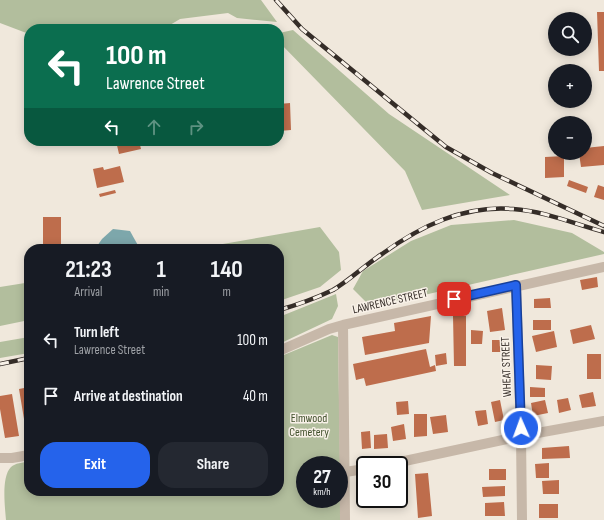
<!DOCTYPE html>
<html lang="en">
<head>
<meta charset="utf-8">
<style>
  body { margin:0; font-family:"Sofia Sans Condensed",sans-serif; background:#242831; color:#f1f3f6; height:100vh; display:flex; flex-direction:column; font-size:15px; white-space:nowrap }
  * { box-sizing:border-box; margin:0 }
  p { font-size:13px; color:#9ea1a6 }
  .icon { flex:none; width:22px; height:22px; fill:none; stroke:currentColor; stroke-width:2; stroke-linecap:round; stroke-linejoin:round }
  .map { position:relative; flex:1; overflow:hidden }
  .side { position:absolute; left:24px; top:244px; width:260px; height:252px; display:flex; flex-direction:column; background:#171b24; border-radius:16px; box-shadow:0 2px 10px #0003 }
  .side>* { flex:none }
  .guide { position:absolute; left:24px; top:24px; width:260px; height:122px; border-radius:16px; box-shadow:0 2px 10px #0003; background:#0b6e4f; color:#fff; overflow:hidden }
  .tools { position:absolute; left:548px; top:12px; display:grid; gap:8px }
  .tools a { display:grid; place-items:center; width:44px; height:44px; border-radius:50%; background:#171b24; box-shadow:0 2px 10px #0003; font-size:20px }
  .speed { position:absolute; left:296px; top:456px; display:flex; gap:8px; font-size:20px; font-weight:700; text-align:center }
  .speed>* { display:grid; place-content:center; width:52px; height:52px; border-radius:50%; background:#171b24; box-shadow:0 2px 10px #0003; line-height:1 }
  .speed small { font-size:10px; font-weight:400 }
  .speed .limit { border:2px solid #111; border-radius:6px; background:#fff; color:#111 }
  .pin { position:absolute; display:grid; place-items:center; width:34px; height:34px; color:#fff; margin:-17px; border-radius:8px; box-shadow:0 2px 6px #0006 }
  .me { position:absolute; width:44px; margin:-22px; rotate:358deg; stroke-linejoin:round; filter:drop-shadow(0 0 3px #0008) }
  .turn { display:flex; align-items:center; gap:14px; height:84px; padding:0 16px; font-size:18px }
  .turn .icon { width:52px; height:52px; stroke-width:2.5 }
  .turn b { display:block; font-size:28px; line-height:34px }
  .lanes { display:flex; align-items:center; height:38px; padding:0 16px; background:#0003; justify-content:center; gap:20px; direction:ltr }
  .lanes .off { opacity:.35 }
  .eta { display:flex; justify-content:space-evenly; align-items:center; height:68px; text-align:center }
  .eta b { font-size:24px; font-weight:700; line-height:28px }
  .primary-button { display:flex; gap:8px; margin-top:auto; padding:8px 16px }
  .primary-button a { flex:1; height:46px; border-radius:16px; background:#2563eb; color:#fff; font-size:16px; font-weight:700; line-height:46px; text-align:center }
  .primary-button a+a { background:#242831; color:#f1f3f6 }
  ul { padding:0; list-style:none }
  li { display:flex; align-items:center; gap:12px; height:56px; padding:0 16px }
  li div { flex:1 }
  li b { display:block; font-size:15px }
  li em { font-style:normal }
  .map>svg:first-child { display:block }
  .green { fill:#b2be9d; fill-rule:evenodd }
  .water { fill:#7da7ab }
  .building { fill:#be6d4c }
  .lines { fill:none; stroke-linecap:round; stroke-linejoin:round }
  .minor { stroke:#c7b8a9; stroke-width:10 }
  .rail-casing { stroke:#352d28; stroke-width:4.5 }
  .rail { stroke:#f8f1e8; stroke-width:3; stroke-dasharray:9; stroke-linecap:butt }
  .route-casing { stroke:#184099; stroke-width:10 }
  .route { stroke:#2563eb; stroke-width:7 }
  .labels { text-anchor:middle; stroke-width:3; stroke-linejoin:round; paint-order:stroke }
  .street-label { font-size:12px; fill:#352d28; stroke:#f8f1e8 }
  .park-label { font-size:12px; fill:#43522e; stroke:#f8f1e8 }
</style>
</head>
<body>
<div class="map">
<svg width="604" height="520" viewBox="0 0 604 520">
  <rect width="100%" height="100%" fill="#f0e8dc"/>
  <path class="green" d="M0,0H261L277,22L237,18L228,13L180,19L165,28L29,29V34L0,23Z
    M293,30L389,114L510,195L422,210L405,171L279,42V33Z
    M514,220L572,233L604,252V254L371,307L353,289L363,271L411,241L451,225Z
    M320,227L339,252L341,270L320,287L279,301V249H194Z
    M25,283L29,287V320L0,326V287Z
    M336,294L338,306L332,319L279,344V317Z
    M332,335L338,337L341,520H6C5,507 1,477 11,467C15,463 23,463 29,461V491H279V357ZM305,465H339V499H305Z
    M29,337V353L0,358V342Z"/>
  <path class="water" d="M113,229L130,231L140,249H95L102,239Z"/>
  <path class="building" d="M597,12H604V71H599Z
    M290,103L291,130L279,131V104Z
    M116,141H139L141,149L119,154Z
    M604,146V165L581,167L579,153H585V148Z
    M564,156V177L545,178V157Z
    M120,166L124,182L97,188L93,169L103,167L104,170Z
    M569,180L588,187L586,193L567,186Z
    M598,185L604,187V200L594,197Z
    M115,190L116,193L100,197L99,194Z
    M43,217H61V246H43Z
    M597,277L598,287L582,290L580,280Z
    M550,298L551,308H534V299Z
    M502,308L505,330L490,332L487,311Z
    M431,316L429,343L365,355L362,337L395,331L394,323Z
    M453,316H466V366H454Z
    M533,320H551V330H533Z
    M591,325L595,339L573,344L570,330Z
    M471,330L483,331L482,344H471Z
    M554,331L557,347L536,352L532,336Z
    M492,340H504V352H492Z
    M426,349L430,367L435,365L436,371L366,386L364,378L356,380L353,364Z
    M446,353L447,364L436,366L435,355Z
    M587,354H601V379H587Z
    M536,365L552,366L551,380L536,379Z
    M29,387V430L26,431L19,389Z
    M530,387L545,388V397H530Z
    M593,392L596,406L582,408L579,395Z
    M12,394L19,436L5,438L0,409V396Z
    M568,398L571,410L559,413L557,400Z
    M500,400L504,420L495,422L491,402Z
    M545,400L548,413L533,416L531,403Z
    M408,401L409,414L397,415L396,402Z
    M486,410L488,424L478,426L475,411Z
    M414,414H427V436L414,437Z
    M446,415L448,432L433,434L430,417Z
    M404,424L406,439L393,441L391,427Z
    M370,431L371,448L362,449L361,432Z
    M387,434L388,448L374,449V435Z
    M569,446L570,458L542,459V448Z
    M549,463V478H536L535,464Z
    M489,469H506V480H489Z
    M428,473L432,516L418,518L415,474Z
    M403,475L408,499L398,501L399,476Z
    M559,480V494H543L542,481Z
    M505,486V496L483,497L482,487Z
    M504,502L505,516H485V503Z
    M539,504H558V518H539Z"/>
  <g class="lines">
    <path class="minor" d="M516,285L521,436L522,520
      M343,325L345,520
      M279,351L329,329L343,325L604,267
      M0,458H12L29,455
      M386,465L521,436L604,421
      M345,472L365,469"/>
    <defs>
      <path id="rail" d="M276,0L302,29L446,147L492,173L604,226
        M279,310C297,305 316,298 333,290C350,280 365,265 382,254C421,226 463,205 513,209C544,211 575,224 604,232
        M0,364L29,358"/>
    </defs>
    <use href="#rail" class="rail-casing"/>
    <use href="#rail" class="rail"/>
  </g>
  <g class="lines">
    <defs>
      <path id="route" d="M454,299L516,285L521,428"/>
    </defs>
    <use href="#route" class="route-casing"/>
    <use href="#route" class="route"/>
  </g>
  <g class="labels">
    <g class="street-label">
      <text transform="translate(390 301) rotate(-13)" y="4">LAWRENCE STREET</text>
      <text transform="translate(506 367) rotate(-92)" y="4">WHEAT STREET</text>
    </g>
    <g class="park-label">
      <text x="309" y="422">Elmwood<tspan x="309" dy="14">Cemetery</tspan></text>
    </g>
  </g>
</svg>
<div class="tools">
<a><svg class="icon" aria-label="search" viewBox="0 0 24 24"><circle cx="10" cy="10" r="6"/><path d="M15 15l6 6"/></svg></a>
<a>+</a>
<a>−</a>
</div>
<div class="speed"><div>27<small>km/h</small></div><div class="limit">30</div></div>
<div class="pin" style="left:454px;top:299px;background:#d93025"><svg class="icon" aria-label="arrive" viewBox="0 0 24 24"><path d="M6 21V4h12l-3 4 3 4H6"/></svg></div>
<svg class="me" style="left:521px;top:428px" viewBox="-20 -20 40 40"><circle r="17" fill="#2563eb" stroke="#fff" stroke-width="3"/><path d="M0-11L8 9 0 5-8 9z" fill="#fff"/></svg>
<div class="guide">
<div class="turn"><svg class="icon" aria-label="left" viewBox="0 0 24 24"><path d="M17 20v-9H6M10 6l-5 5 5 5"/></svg><div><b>100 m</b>Lawrence Street</div></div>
<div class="lanes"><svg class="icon" aria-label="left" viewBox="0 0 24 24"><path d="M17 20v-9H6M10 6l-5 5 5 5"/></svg><svg class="icon off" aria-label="ahead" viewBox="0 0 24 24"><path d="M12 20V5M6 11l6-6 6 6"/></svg><svg class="icon off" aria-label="right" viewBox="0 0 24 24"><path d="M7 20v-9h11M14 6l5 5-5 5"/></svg></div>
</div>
<section class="side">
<div class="eta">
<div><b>21:23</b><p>Arrival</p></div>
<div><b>1</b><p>min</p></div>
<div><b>140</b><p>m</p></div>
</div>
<ul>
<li><svg class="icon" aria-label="left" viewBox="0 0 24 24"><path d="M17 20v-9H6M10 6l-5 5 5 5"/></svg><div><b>Turn left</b><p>Lawrence Street</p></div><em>100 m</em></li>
<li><svg class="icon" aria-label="arrive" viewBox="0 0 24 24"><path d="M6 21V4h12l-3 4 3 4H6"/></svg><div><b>Arrive at destination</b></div><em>40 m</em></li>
</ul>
<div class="primary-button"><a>Exit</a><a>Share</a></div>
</section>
</div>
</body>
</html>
